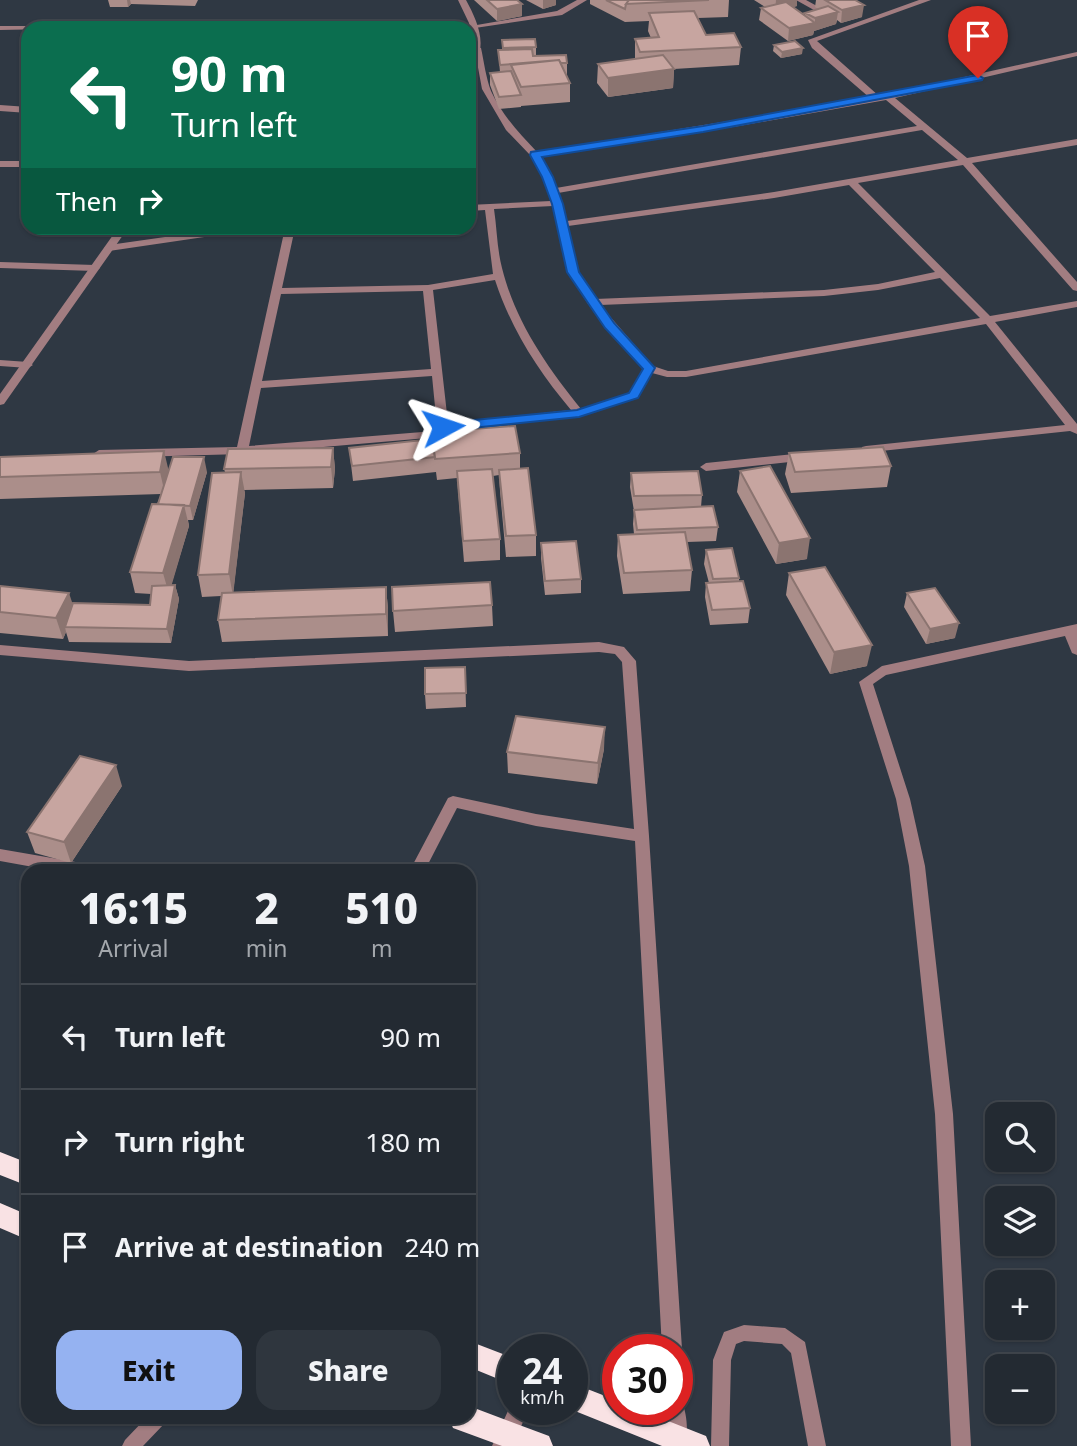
<!DOCTYPE html>
<html lang="en">
<head>
<meta charset="utf-8">
<style>
  body { margin:0; font-family:"Noto Sans",sans-serif; background:#2f363e; color:#f1f3f6; height:100vh; display:flex; flex-direction:column; font-size:26px; white-space:nowrap }
  * { box-sizing:border-box; margin:0 }
  p { font-size:23px; color:#a3a7ac }
  .icon { flex:none; width:38px; height:38px; fill:none; stroke:currentColor; stroke-width:2; stroke-linecap:round; stroke-linejoin:round }
  .map { position:relative; flex:1; overflow:hidden }
  .side { position:absolute; left:21px; top:864px; width:455px; height:560px; display:flex; flex-direction:column; background:#232a32; border-radius:21px; box-shadow:0 2px 5px #0004,0 0 0 2px #40464d }
  .side>* { flex:none }
  .hud { position:absolute; left:21px; top:21px; width:455px; height:214px; border-radius:21px; box-shadow:0 2px 5px #0004,0 0 0 2px #40464d; background:#0b6e4f; color:#fff; overflow:hidden }
  .controls { position:absolute; left:985px; top:1102px; display:grid; gap:14px }
  .controls a { display:grid; place-items:center; width:70px; height:70px; border-radius:14px; background:#232a32; box-shadow:0 2px 5px #0004,0 0 0 2px #40464d; font-size:35px }
  .speed { position:absolute; left:497px; top:1334px; display:flex; gap:14px; font-size:35px; font-weight:700; text-align:center }
  .speed>* { display:grid; place-content:center; width:91px; height:91px; border-radius:50%; background:#232a32; box-shadow:0 2px 5px #0004,0 0 0 2px #40464d; line-height:1 }
  .speed small { font-size:18px; font-weight:400 }
  .speed .limit { border:10px solid #d22; background:#fff; color:#111 }
  .pin { position:absolute; display:grid; place-items:center; width:60px; height:60px; color:#fff; margin:-72px -30px; border-radius:50% 50% 50% 0; rotate:-45deg; box-shadow:0 0 7px #0007 }
  .pin .icon { rotate:45deg }
  .me { position:absolute; width:77px; margin:-38px; rotate:85deg; stroke-linejoin:round; filter:drop-shadow(0 0 5px #0008) }
  .turn { display:flex; align-items:center; gap:24px; height:147px; padding:0 35px; font-size:32px }
  .turn .icon { width:91px; height:91px; stroke-width:2.5 }
  .turn b { display:block; font-size:49px; line-height:60px }
  .then { display:flex; align-items:center; height:66px; padding:0 35px; background:#0003; gap:14px; font-size:26px }
  .eta { display:flex; justify-content:space-evenly; align-items:center; height:119px; text-align:center }
  .eta b { font-size:42px; font-weight:800; line-height:49px }
  .button { display:flex; gap:14px; margin-top:auto; padding:14px 35px }
  .button a { flex:1; height:80px; border-radius:21px; background:#95b2f1; color:#111; font-size:28px; font-weight:800; line-height:80px; text-align:center }
  .button a+a { background:#2f363e; color:#f1f3f6 }
  ul { padding:0; list-style:none }
  li { display:flex; align-items:center; gap:21px; height:105px; padding:0 35px; border-top:2px solid #40464d }
  li div { flex:1 }
  li b { display:block; font-size:26px }
  li em { font-style:normal }
  .map>svg:first-child { display:block }
  .lines { fill:none; stroke-linecap:round; stroke-linejoin:round }
  .service { fill:#a27d81; fill-rule:evenodd }
  .minor { fill:#a27d81; fill-rule:evenodd }
  .tertiary { fill:#a27d81; fill-rule:evenodd }
  .trunk { fill:#f9e2e4; fill-rule:evenodd }
  .wall { fill:#ab8e8a }
  .shaded-wall { fill:#8b7470 }
  .building { fill:#c7a5a0; stroke:#8b7470; stroke-width:2 }
  .route { fill:#1a73e8; stroke:#114b97; stroke-width:2 }
</style>
</head>
<body>
<div class="map">
<svg width="1077" height="1446" viewBox="0 0 1077 1446">
  <rect width="100%" height="100%" fill="#2f3843"/>
  <g class="lines">
    <path class="service" d="M744,1325L785,1328L805,1342L826,1446H808L791,1353L782,1344L744,1341L736,1344L731,1360L729,1446H711L713,1360L724,1332Z
      M146,1418H167L164,1424L143,1446H122L125,1440Z"/>
    <path class="minor" d="M577,0H587L562,15L475,28L471,26L557,11Z
      M796,0H806L837,17L830,19Z
      M919,0H931L817,41L879,96L1077,52V56L895,98L967,158L1077,139V145L972,163L1077,282V291L1073,290L963,165L858,183L990,316L1077,301V307L995,322L1077,424V434L1070,431L862,453V447L866,446L1065,425L986,324L686,377H667L652,373L638,397L579,416L447,430L443,436L439,437L242,454L99,458L93,454L99,450L237,447L285,228H295L282,288L428,285L493,274L485,210L469,211V205L551,201L543,177L531,156L506,130L482,89L474,46L481,48C484,62 486,78 491,91C502,115 519,133 537,152L870,98L812,48L808,40ZM886,100L917,126L556,188L541,157L739,126ZM922,130L958,160L774,192L567,221L558,193ZM849,185L935,272L878,284L824,290L595,299L578,272L568,226L774,198ZM553,206L568,272L588,304L643,368L630,393L581,409C547,367 515,321 502,268C497,249 497,229 494,209ZM940,278L980,318L686,371H668L653,366L600,305L824,296L878,290ZM495,280C511,329 538,371 571,410L448,423L433,290ZM423,291L431,369L262,381L281,294ZM432,376L437,427L435,431L249,446L261,388Z
      M0,26H94L98,28L0,30Z
      M0,105L28,107V113L0,111Z
      M0,161H28V167H0Z
      M228,228H250L245,231L109,251L104,248L109,245Z
      M0,262L95,265L100,268L95,271L0,268Z
      M0,360L28,362L33,365L28,368L0,366Z
      M804,453L810,457L808,460L706,471L700,467L706,463Z
      M1077,624V655L1072,653L1065,636L886,675L873,684L910,799L925,866L953,1114L971,1446H951L935,1114L909,866L896,799L859,682L882,666Z
      M599,642L624,647L636,661L649,836L682,1349L677,1357V1349H662L635,841L536,826L457,808L424,872H409L448,798L453,796L536,814L634,829L622,662L615,654L599,652L189,671L0,655V645L189,661Z
      M0,849L87,864L92,866L95,870L61,872L0,861Z
      M282,865L287,867L290,872H274L277,867Z
      M677,1400L682,1402C687,1414 689,1434 684,1446H670L667,1439L665,1409H677Z
      M512,1402L513,1409H529L512,1446H492Z"/>
    <path class="tertiary" d="M458,0H466C474,15 483,33 480,50L469,51V47L473,46L469,23Z
      M118,228H128L4,404L0,405V394Z"/>
    <path class="trunk" d="M0,1152L28,1163V1186L0,1175Z
      M0,1203L28,1215V1240L0,1228Z
      M469,1341L513,1358V1385L469,1367Z
      M572,1383L618,1401V1409H638L706,1436L710,1446H662L570,1409H572Z
      M469,1406L549,1436L553,1446H502L453,1428L449,1418H469Z"/>
  </g>
  <path class="wall" d="M108,0H198L195,6L131,4L128,7H110Z
    M474,0H517L522,4V16L497,21Z
    M526,0H556V5L543,9Z
    M590,0H729L728,17L698,18L706,35L741,47L739,65L674,69L673,88L608,97L597,83L598,64L635,59V39L651,38L648,31L649,21L625,22L590,4Z
    M754,0H797V6L793,7L805,15V13L818,9L815,7L816,0H855L862,17L841,23L837,20L836,24L814,31L813,35L788,41L759,20L761,8L765,7Z
    M502,40L536,47V55L567,63V76L570,83V102L521,106V107L499,109L490,85V73L500,72L498,50H502Z
    M774,45L802,54L781,58L773,51Z
    M431,432L520,453V469L536,535V556L506,557L500,491L499,475L493,476L500,539V560L464,562L457,478L437,480L436,472L353,481L349,448L432,439Z
    M333,448L335,469L333,488L244,490L245,493L233,593L386,587L388,609V636L222,642L218,620L221,596L202,597L198,575L225,472L224,469Z
    M789,453L891,466L887,487L791,493L785,474Z
    M0,457L168,471L207,472L193,520H188L189,526L171,585H175L179,599L171,643L69,642L66,632L63,639L0,633V586L73,605H150L151,594L135,593L130,572L161,494L0,499Z
    M740,471L807,559L776,564L737,492Z
    M631,473L702,495L701,507L718,527L716,541L687,542L692,570L690,591L623,594L617,556L618,535L634,534L633,524L634,511L630,487Z
    M541,543L581,579V593L545,595L541,558Z
    M706,550L739,578V581L750,608L748,623L710,625L705,597L706,583H709L704,564Z
    M789,573L867,666L830,674L786,595Z
    M907,593L955,638L926,644L904,607Z
    M492,605L493,626L395,632L393,611Z
    M465,667L466,707L426,709L425,694Z
    M604,749L597,784L508,773L507,752Z
    M122,786L71,863L35,853L27,832Z"/>
  <path class="shaded-wall" d="M127,0H130L131,4L128,7Z
    M543,0H556V5L543,9Z
    M776,0H797V6L775,12Z
    M522,4V16L497,21V9Z
    M864,5L862,17L841,23L842,10Z
    M838,12L836,24L814,31L813,35L788,41L789,28L815,23V18Z
    M803,48L802,54L781,58L782,52Z
    M674,69L673,88L608,97V78Z
    M333,448L335,469L333,488L331,467Z
    M164,451L169,472L165,494L160,472Z
    M204,457L207,472L193,520L190,506Z
    M241,472L245,493L233,596L229,574Z
    M184,505L189,526L169,594L163,573Z
    M810,538L807,559L776,564L779,543Z
    M175,585L179,599L171,643L167,629Z
    M386,587L388,609V636L386,614Z
    M69,593L76,614L65,627L66,632L63,639L56,618Z
    M959,623L955,638L926,644L930,629Z
    M872,645L867,666L830,674L834,652Z
    M605,727L604,749L597,784L598,763Z
    M116,765L122,786L71,863L64,842Z"/>
  <path class="building" d="M487,0H517L522,4L497,9Z
    M606,0H629L626,4L625,9Z
    M629,0H709L626,4Z
    M825,0H855L864,5L842,10Z
    M786,2L815,23L789,28L761,8Z
    M828,6L838,12L815,18L805,13Z
    M694,11L706,35L734,33L741,47L640,52L635,39L659,37L649,13Z
    M535,39L536,47L503,48L502,40Z
    M795,41L803,48L782,52L774,45Z
    M532,49L533,56L566,55L567,63H561L559,60L500,65L498,50Z
    M663,55L674,69L608,78L598,64Z
    M559,60L570,83L521,87L511,65Z
    M511,71L521,95L499,97L490,73Z
    M515,426L520,453L435,459L431,432Z
    M432,439L435,457L352,466L349,448Z
    M883,447L891,466L795,472L789,453Z
    M333,448L331,467L224,469L228,449Z
    M164,451L160,472L0,477V457Z
    M173,457H204L190,506L158,504Z
    M770,466L810,538L779,543L740,471Z
    M528,468L536,535L506,536L499,470Z
    M492,469L500,539L463,541L457,471Z
    M698,471L702,495L634,496L631,473Z
    M241,472L229,574L198,575L212,473Z
    M152,504L184,505L163,573L130,572Z
    M713,506L718,527L637,530L634,510Z
    M685,532L692,570L624,573L618,535Z
    M576,541L581,579L545,581L541,543Z
    M732,548L739,578L713,579L706,550Z
    M825,567L872,645L834,652L789,573Z
    M743,581L750,608L712,610L706,583Z
    M490,582L492,605L393,611L392,587Z
    M175,585L167,629L65,627L73,603L150,605L152,586Z
    M0,586L69,593L56,618L0,612Z
    M386,587V614L218,620L222,593Z
    M935,588L959,623L930,629L907,593Z
    M465,667L466,693L425,694V668Z
    M516,716L605,727L598,763L507,752Z
    M80,756L116,765L64,842L27,832Z"/>
  <path class="route" d="M978,75L983,78L982,80L703,132L542,157L553,177L563,204L579,272L614,323L655,368L638,398L579,417L443,431L437,427L443,423L577,410L629,393L643,369L605,328L567,272L552,204L542,177L530,155L531,152L703,126Z"/>
</svg>
<div class="controls">
<a><svg class="icon" aria-label="search" viewBox="0 0 24 24"><circle cx="10" cy="10" r="6"/><path d="M15 15l6 6"/></svg></a>
<a><svg class="icon" aria-label="layers" viewBox="0 0 24 24"><path d="M12 4l9 5-9 5-9-5zM3 14l9 5 9-5"/></svg></a>
<a>+</a>
<a>−</a>
</div>
<div class="speed"><div>24<small>km/h</small></div><div class="limit">30</div></div>
<div class="pin" style="left:978px;top:78px;background:#d93025"><svg class="icon" aria-label="arrive" viewBox="0 0 24 24"><path d="M6 21V4h12l-3 4 3 4H6"/></svg></div>
<svg class="me" style="left:443px;top:427px" viewBox="-20 -20 40 40"><path d="M0-17L14 15 0 8-14 15z" fill="#1a73e8" stroke="#fff" stroke-width="4"/></svg>
<div class="hud">
<div class="turn"><svg class="icon" aria-label="left" viewBox="0 0 24 24"><path d="M17 20v-9H6M10 6l-5 5 5 5"/></svg><div><b>90 m</b>Turn left</div></div>
<div class="then">Then<svg class="icon" aria-label="right" viewBox="0 0 24 24"><path d="M7 20v-9h11M14 6l5 5-5 5"/></svg></div>
</div>
<section class="side">
<div class="eta">
<div><b>16:15</b><p>Arrival</p></div>
<div><b>2</b><p>min</p></div>
<div><b>510</b><p>m</p></div>
</div>
<ul>
<li><svg class="icon" aria-label="left" viewBox="0 0 24 24"><path d="M17 20v-9H6M10 6l-5 5 5 5"/></svg><div><b>Turn left</b></div><em>90 m</em></li>
<li><svg class="icon" aria-label="right" viewBox="0 0 24 24"><path d="M7 20v-9h11M14 6l5 5-5 5"/></svg><div><b>Turn right</b></div><em>180 m</em></li>
<li><svg class="icon" aria-label="arrive" viewBox="0 0 24 24"><path d="M6 21V4h12l-3 4 3 4H6"/></svg><div><b>Arrive at destination</b></div><em>240 m</em></li>
</ul>
<div class="button"><a>Exit</a><a>Share</a></div>
</section>
</div>
</body>
</html>
